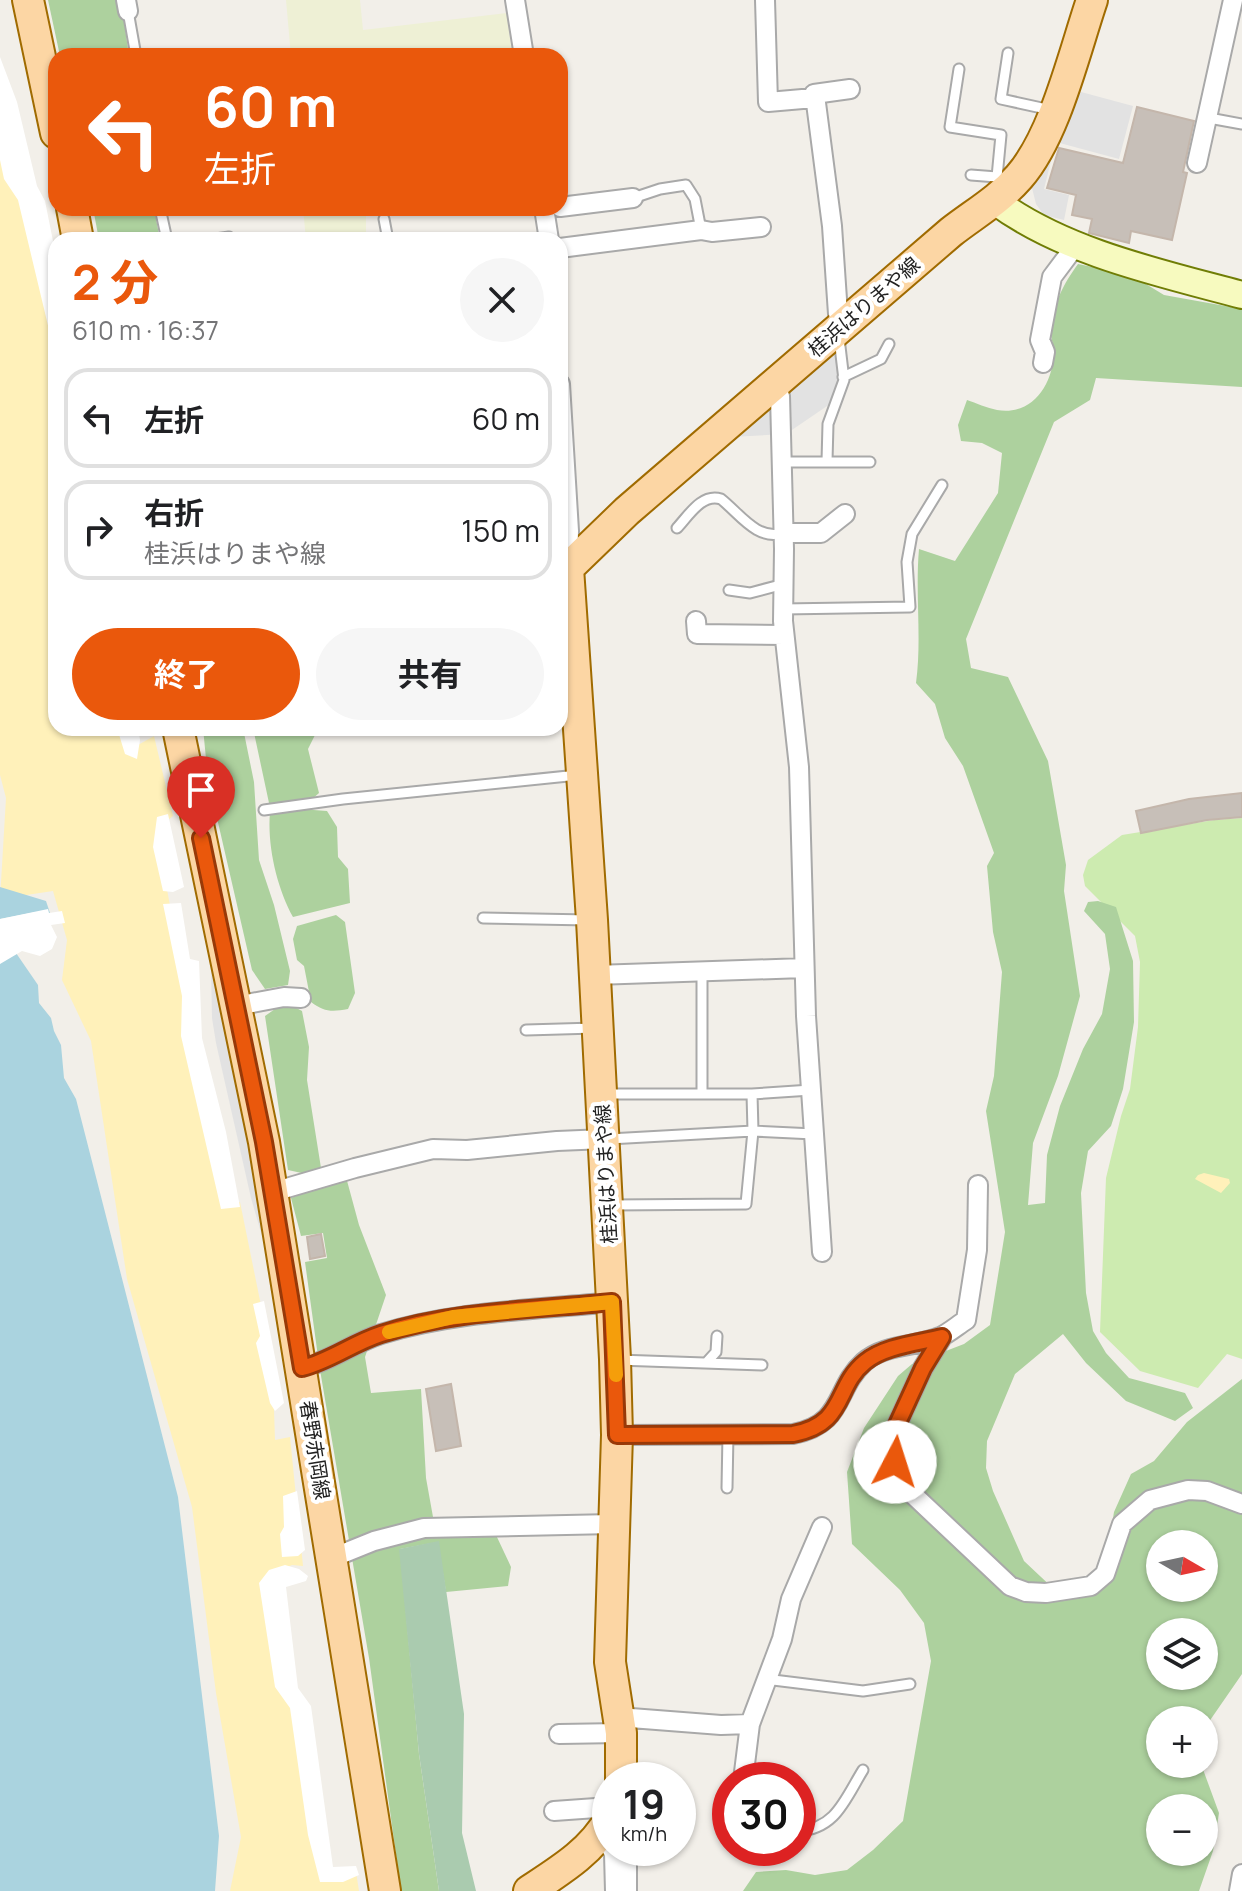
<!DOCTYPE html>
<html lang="ja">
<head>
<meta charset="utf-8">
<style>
  body { margin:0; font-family:Manrope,"Noto Sans JP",sans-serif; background:#f6f6f6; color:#202124; height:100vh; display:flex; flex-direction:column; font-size:30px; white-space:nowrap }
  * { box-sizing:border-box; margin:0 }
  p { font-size:26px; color:#757577 }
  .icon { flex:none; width:44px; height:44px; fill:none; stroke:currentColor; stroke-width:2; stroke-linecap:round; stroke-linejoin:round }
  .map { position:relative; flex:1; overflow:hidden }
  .details { position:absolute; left:48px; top:232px; width:520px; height:504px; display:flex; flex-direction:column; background:#fff; border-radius:24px; box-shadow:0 2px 6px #0004 }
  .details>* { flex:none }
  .banner { position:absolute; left:48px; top:48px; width:520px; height:168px; border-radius:24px; box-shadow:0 2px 6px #0004; background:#ea580c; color:#fff; overflow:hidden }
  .needle { width:52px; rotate:99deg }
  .tools { position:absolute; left:1146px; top:1530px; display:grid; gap:16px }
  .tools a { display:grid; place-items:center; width:72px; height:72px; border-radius:50%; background:#fff; box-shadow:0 2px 6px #0004; font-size:40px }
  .speed { position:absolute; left:592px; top:1762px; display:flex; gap:16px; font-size:40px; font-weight:700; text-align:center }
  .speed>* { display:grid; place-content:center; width:104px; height:104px; border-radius:50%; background:#fff; box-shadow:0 2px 6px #0004; line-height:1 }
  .speed small { font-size:20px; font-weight:400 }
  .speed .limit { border:12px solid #d22; background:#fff; color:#111 }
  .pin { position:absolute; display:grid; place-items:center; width:68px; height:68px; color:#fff; margin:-82px -34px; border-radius:50% 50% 50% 0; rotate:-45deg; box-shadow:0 0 8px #0007 }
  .pin .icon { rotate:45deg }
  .me { position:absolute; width:88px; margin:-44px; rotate:5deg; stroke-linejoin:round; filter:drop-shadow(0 0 6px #0008) }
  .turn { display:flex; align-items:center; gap:28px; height:168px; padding:0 24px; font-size:36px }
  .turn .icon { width:104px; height:104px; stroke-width:2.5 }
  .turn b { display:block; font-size:56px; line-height:68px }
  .round { display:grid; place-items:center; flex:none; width:84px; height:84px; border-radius:42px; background:#f6f6f6 }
  .head { display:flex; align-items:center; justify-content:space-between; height:136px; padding:0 24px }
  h1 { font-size:48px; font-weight:700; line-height:60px; color:#ea580c }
  .button { display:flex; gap:16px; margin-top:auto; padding:16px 24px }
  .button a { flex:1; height:92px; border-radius:48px; background:#ea580c; color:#fff; font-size:32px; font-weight:700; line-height:92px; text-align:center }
  .button a+a { background:#f6f6f6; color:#202124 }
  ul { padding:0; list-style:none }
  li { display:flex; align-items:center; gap:24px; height:100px; margin:0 16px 12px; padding:0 8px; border:4px solid #e0e0e0; border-radius:24px }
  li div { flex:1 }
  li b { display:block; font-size:30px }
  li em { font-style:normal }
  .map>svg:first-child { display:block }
  .farmland { fill:#eef0d5 }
  .grass { fill:#cdebb0 }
  .forest { fill:#add19e; fill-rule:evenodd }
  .sand { fill:#fff1ba }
  .cemetery { fill:#aacbaf }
  .parking { fill:#e2e2e2 }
  .water { fill:#aad3df }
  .pier { fill:#fff }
  .building { fill:#c7bfb8; stroke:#c4b6ab; stroke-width:2 }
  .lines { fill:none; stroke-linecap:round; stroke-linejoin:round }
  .lane-casing { stroke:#a9a9a9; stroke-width:13 }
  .street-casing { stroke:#a9a9a9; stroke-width:22 }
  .secondary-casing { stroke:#707d05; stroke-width:30 }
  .primary-casing { stroke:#a06b00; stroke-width:34 }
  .lane { stroke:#fff; stroke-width:9 }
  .street { stroke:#fff; stroke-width:18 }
  .secondary { stroke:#f7fabf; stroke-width:26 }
  .primary { stroke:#fcd6a4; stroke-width:30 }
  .route-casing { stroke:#983908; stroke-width:20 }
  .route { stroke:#ea580c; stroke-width:14 }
  .slow { stroke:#f59e0b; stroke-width:14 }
  .labels { text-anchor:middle; stroke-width:8; stroke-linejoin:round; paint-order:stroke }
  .street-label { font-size:20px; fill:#222; stroke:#fff }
</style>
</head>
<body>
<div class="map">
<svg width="1242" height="1891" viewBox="0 0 1242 1891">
  <rect width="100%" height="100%" fill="#f2efe9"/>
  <path class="farmland" d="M286,0H360L363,30L507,13L512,56H291Z
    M303,208H366V240H306Z"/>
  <path class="grass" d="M1242,818V1359L1227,1354L1198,1388L1140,1371L1100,1332L1106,1178L1121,1116L1130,1089L1138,1027L1140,962L1135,936L1085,886L1083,875L1088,860L1122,835L1214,820Z"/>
  <path class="forest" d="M48,0H121L129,56H60Z
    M93,208H154L160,240H99Z
    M1078,264L1131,275L1164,295L1242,309V387L1096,378L1090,400L1054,422L966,639L971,668L1008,677L1048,761L1066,865L1064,891L1080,996L1058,1076L1033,1143L1028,1205L1045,1203L1047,1155L1060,1106L1083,1049L1102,1014L1110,969L1105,934L1084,911L1088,902L1098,901L1116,907L1133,961L1134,1022L1123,1089L1111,1126L1088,1151L1081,1193L1086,1293L1093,1331L1106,1353L1129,1378L1185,1393L1193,1408L1175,1421L1126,1401L1086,1363L1063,1334L1015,1374L987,1441L986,1468L993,1491L1024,1561L1057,1592L1093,1589L1108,1549L1114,1512L1131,1474L1154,1461L1187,1422L1242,1379V1674L1204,1729V1720H1160V1764H1201L1219,1813L1213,1851L1199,1891H743L756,1872L786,1870L815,1875L847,1870L873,1850L903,1821L931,1661L924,1623L900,1590L852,1544L847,1472L864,1428L898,1376L912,1364L964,1344L990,1325L1005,1232L986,1111L994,1076L1002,972L993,932L987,866L994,853L963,766L945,738L935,704L916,683C922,639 915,594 919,549L955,561L998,493L1002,453L982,443L961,441L958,425L967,400C976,403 987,408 997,410C1033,416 1053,384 1054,352C1054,345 1051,340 1051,333C1050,309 1064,283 1078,264ZM1160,1544H1204V1588H1160ZM1160,1632H1204V1676H1160ZM1160,1808H1204V1852H1160Z
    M203,728H243L254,782L259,860L274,905L290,971L288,985L265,989L252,970L208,779Z
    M253,728H329L316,733L308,749L319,793L310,801L269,803Z
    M300,809L327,811L337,827L338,857L348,869L350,903L293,917C277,888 267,846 270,812Z
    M336,915L345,922L355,993L348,1009C332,1012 324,1012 311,1002L304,966L297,960L293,939L297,926Z
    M285,1002L302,1011L309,1047L307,1080L321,1168L306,1174L288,1170L265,1016Z
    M346,1177L359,1225L386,1295L365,1357L371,1393L421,1389L426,1478L433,1517L488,1518L511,1567L508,1586L446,1592L438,1542L400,1549L419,1754L439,1891H401L369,1658L319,1364L305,1262L327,1258L323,1233L301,1236L291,1198Z"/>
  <path class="sand" d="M0,146L20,198L56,331V728H128L138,745L154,736L173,816L162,825L166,884L226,1207L240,1202L280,1399L274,1410L275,1440L290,1437L303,1566L292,1565L275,1573L291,1705L323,1874L356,1872L359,1891H230L241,1837L216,1693L192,1507L127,1279L91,1041L62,980L67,940L53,891L0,899L6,798L0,775Z
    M1204,1173L1229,1179L1230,1183L1221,1193L1195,1179L1198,1175Z"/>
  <path class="cemetery" d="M439,1541L464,1714L462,1833L476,1891H439L419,1754L399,1549Z"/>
  <path class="parking" d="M1070,89L1133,106L1119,159L1056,142Z
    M1053,153L1044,189L1069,195L1064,220L1044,215L1036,204L1032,188L1035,175Z
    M836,342L840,382L831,398L830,404L786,434L731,437Z
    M213,963L274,1249L266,1250L251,1198L216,1043L212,1018L211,969Z"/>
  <path class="water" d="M0,887L46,901L50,913L36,912L0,919Z
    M3,940L16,953L38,985L39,1003L51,1018L54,1031L61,1045L64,1078L76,1099L178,1497L219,1836L215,1891H0V941Z"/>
  <path class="pier" d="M0,57L17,102L37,186L45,201L56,256V359L18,200L4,179L0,160Z
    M117,728H138L140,740L137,759L125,754Z
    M168,814L184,887L173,892L163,891L153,847L157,817Z
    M181,903L190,959L199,961L202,1038L226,1132L240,1207L221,1209L181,1036L182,996L163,904Z
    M48,909L49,913L62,911L65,923L51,925L57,937L52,949L40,956L22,951L0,964V919Z
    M264,1301L284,1403L275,1411L270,1403L256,1343L260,1336L253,1304Z
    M297,1491L305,1550L298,1556L282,1557L280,1534L284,1527L283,1496Z
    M285,1565L299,1569L308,1576L306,1581L286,1587L298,1688L311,1706L333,1867L356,1866L359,1875L343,1882H320L308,1835L290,1708L275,1687L259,1583L269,1570Z"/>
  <path class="building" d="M1137,107L1194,121L1183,172L1187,173L1172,240L1131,231L1129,243L1089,233L1092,219L1072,215L1076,195L1047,188L1059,148L1123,163Z
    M1242,793V817L1207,820L1141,833L1136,811L1189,799Z
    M321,1234L325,1256L310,1259L307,1237Z
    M451,1384L461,1446L436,1451L426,1389Z"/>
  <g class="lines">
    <defs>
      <path id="lane" d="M128,11L136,56
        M1008,53L1001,99L1051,110
        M959,69L950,127L1001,135L997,177L971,175
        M1209,118L1242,124
        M633,198L660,189L686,185L695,199L701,230
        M160,208L167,240
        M384,219L388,240
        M209,240L229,237V240
        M843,377L881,359L889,344
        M827,461L828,424L844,380L839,338
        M783,462H870
        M677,528C689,515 702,493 721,499C740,514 757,541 783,533
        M729,590L750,593L784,584
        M783,609L910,607L907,562L912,534L942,485
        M264,810L343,799L578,775
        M483,918L589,920
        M702,972V1092
        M526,1030L595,1028
        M606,1094H752L811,1090
        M609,1139L753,1131L814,1134
        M611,1205L746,1204L753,1131L752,1094
        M618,1360L762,1365
        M706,1363L716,1352L717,1336
        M727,1488L728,1434
        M765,1679L863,1691L910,1684
        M798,1831C836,1829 845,1799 863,1770"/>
      <path id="street" d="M126,0L128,11
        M515,0L524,56
        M765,0L768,102L814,98L816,103L832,226L838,314L846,323
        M814,98V94L850,89
        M1197,163L1233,0
        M560,207L633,198
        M544,208L549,240
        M560,248L701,230L712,232L761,227
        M1043,363L1045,352L1040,340L1052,277L1076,245
        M560,384L569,531L568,568
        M774,385L780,396L784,549L783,621L799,767L806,1016L822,1252
        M783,533H821L845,514
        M696,621L697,634L784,635
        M595,975L804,968
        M236,1006L284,997L301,998
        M273,1192L355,1168L433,1149L467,1150L557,1141L605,1139
        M942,1337L923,1368L895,1429V1462L905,1487L1010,1586L1026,1592L1046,1593L1091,1586L1105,1574L1122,1524L1150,1500L1188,1490L1207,1491L1242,1504
        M302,1368C330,1361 353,1343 381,1334C455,1311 536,1310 612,1302
        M617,1435L793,1434C845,1424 834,1389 864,1362C884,1344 916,1347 940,1337C949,1333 958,1325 966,1320L977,1250L978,1185
        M332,1558L374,1541L424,1528L613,1524
        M618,1717L721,1725L750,1724
        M559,1734L621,1733
        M743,1780L750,1724L782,1639L791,1599L822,1527
        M554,1811L596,1808L610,1812
        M611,1848L614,1853L615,1891
        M627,1891V1848
        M1239,1891L1242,1874"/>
      <path id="secondary" d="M995,201C1063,252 1160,273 1242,295"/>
      <path id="primary" d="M28,0L56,133
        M72,208L78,240
        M568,568L592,920L615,1359L617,1435L610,1662L621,1733V1780
        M560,572L568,568L627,511L951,232C974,214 999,200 1019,177C1055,136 1074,53 1092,0
        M178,728L264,1142L385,1891
        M529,1891C561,1870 591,1852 610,1819"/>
    </defs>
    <use href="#lane" class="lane-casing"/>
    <use href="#street" class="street-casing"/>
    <use href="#secondary" class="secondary-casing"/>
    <use href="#primary" class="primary-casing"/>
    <use href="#lane" class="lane"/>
    <use href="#street" class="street"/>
    <use href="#secondary" class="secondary"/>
    <use href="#primary" class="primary"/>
  </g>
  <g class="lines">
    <defs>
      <path id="route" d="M201,838L264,1142L302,1368C330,1361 353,1343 381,1334C455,1310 536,1310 612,1302L617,1435L793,1434C847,1424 834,1387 865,1362C884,1346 918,1343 942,1337L923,1368L895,1429V1462"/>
    </defs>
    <use href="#route" class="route-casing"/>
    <use href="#route" class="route"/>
    <path class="slow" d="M389,1332L453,1317L612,1302L616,1375"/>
  </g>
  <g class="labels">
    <g class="street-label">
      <text transform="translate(864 307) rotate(-41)" y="7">桂浜はりまや線</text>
      <text transform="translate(606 1174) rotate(-93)" y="7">桂浜はりまや線</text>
      <text transform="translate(315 1450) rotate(81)" y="7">春野赤岡線</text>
    </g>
  </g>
</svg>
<div class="tools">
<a><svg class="needle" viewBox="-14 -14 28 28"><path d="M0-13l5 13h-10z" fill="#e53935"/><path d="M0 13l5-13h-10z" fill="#757577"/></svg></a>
<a><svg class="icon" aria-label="layers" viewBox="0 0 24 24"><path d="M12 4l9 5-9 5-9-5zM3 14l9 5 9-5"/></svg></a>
<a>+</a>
<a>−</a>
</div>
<div class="speed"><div>19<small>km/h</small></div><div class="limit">30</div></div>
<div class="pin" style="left:201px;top:838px;background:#d93025"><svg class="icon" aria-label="arrive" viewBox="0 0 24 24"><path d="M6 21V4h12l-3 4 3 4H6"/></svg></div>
<svg class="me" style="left:895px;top:1462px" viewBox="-20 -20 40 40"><circle r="19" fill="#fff"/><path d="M0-13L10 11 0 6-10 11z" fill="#ea580c"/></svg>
<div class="banner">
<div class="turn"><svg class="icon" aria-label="left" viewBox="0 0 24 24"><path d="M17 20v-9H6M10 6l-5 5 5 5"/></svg><div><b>60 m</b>左折</div></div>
</div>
<section class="details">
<div class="head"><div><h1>2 分</h1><p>610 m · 16:37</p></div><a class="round"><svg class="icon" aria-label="close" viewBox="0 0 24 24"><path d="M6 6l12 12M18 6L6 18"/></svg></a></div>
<ul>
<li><svg class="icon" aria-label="left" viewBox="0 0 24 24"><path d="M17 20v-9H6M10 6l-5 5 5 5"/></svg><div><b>左折</b></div><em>60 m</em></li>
<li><svg class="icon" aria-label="right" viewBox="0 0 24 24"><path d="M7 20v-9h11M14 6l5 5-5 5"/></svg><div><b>右折</b><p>桂浜はりまや線</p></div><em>150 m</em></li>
</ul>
<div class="button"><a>終了</a><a>共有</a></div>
</section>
</div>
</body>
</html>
